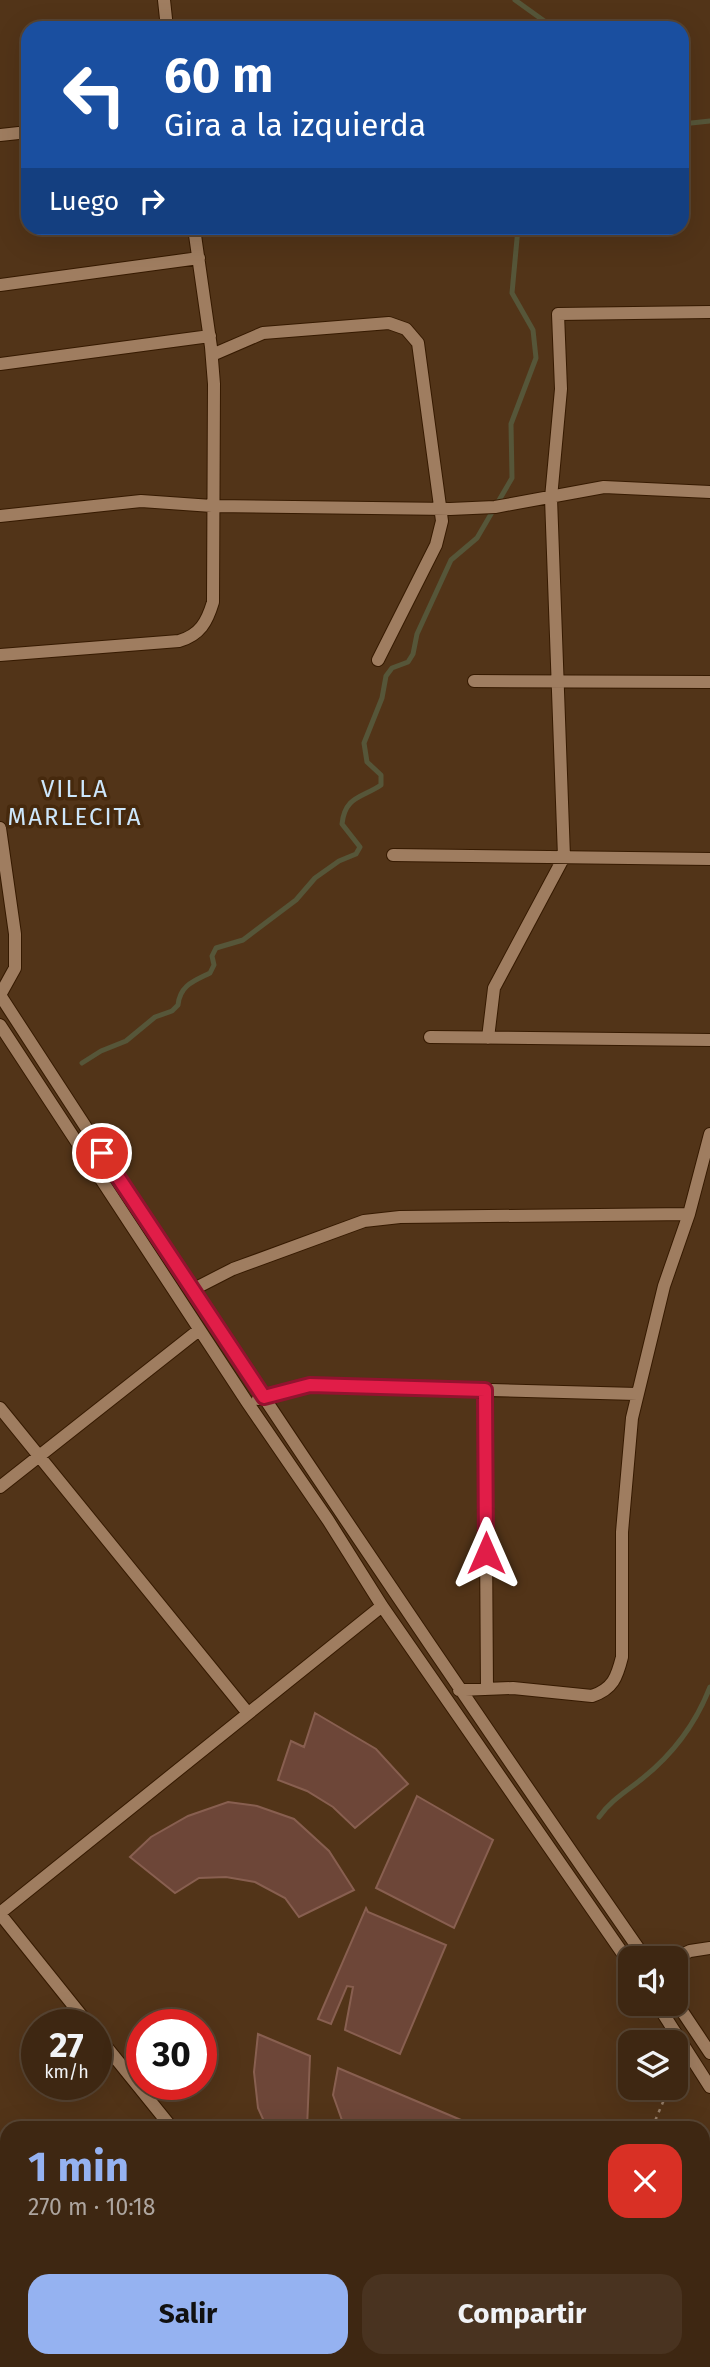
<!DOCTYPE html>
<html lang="es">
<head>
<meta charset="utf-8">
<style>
  body { margin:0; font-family:"Fira Sans",sans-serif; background:#493320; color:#f1f3f6; height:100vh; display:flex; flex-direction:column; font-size:26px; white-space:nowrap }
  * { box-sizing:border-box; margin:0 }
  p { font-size:23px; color:#ada59f }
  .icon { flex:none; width:38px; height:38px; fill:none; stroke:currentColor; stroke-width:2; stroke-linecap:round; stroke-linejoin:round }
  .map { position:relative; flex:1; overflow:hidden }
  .drawer { position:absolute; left:0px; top:2121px; width:710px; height:247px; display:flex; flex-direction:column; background:#3e2712; border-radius:21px 21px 0 0; box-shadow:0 7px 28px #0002,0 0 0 2px #574432 }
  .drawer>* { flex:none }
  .hud { position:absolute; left:21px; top:21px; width:668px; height:214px; border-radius:21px; box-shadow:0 7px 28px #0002,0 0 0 2px #574432; background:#1a4fa0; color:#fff; overflow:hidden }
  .buttons { position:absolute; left:618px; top:1946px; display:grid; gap:14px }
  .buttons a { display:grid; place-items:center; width:70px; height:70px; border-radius:14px; background:#3e2712; box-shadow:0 7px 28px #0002,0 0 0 2px #574432; font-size:35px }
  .speed { position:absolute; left:21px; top:2009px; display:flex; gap:14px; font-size:35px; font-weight:700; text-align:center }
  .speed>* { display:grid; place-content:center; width:91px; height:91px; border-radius:50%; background:#3e2712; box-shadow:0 7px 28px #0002,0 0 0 2px #574432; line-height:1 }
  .speed small { font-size:18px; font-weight:400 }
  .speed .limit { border:10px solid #d22; background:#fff; color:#111 }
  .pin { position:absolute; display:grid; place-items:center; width:60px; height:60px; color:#fff; margin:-30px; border:4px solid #fff; border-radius:50%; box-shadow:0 2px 7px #0007 }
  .me { position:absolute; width:77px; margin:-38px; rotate:0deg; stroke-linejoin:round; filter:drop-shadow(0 0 5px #0008) }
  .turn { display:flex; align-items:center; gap:24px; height:147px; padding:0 28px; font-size:32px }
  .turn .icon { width:91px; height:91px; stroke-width:2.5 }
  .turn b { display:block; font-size:49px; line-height:60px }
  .then { display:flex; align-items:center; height:66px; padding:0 28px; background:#0003; gap:14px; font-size:26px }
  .round { display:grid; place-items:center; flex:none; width:74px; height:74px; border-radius:21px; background:#493320 }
  .head { display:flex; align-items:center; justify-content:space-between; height:119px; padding:0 28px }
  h1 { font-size:42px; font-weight:700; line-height:52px; color:#95b2f1 }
  .action { display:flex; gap:14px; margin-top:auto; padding:14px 28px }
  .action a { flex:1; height:80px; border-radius:21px; background:#95b2f1; color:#111; font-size:28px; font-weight:700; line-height:80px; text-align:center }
  .action a+a { background:#493320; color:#f1f3f6 }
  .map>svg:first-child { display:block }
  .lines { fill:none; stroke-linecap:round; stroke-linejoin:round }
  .stream { stroke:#565639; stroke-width:5 }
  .building { fill:#6d4638; stroke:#885f50; stroke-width:2 }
  .minor-casing { stroke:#361a00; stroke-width:14 }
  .path { stroke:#99806b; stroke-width:2.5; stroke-dasharray:3.5 5; stroke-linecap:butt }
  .minor { stroke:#9f7d60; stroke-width:12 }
  .route-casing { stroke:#92132f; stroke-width:18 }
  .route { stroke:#e11d48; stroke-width:12 }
  .labels { text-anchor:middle; stroke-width:7; stroke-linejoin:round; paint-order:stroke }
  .neighbourhood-label { font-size:24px; letter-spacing:2px; fill:#cde7fc; stroke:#46290d }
</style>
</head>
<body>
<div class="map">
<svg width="710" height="2367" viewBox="0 0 710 2367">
  <rect width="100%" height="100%" fill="#523418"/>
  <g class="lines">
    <path class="stream" d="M515,0L554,28
      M534,28L543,21
      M682,124L710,121
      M82,1063L101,1051L126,1041L155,1017L172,1011L178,1005C180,985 194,981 210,973L214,965L212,956L216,948L243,940L296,900L315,878L339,861L356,854L360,847L342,824C345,796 362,798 381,785V775L367,762L364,743L382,698L386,676L392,668L408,662L413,654L417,634L451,560L477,538L512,478L511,424L536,358L533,330L512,293L518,228
      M599,1817C611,1800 627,1791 643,1778C673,1754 696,1723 710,1687"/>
  </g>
  <path class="building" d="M315,1713L376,1749L408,1784L355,1828L333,1807L307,1791L278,1780L291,1741L304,1747Z
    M417,1796L493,1840L454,1928L376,1888Z
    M228,1802L257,1806L294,1819L329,1851L354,1890L299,1917L285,1898L255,1882L226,1877L199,1878L175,1893L130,1857L151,1837L188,1816Z
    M366,1908L368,1912L446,1945L400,2054L345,2030L353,1987L347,1986L331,2024L318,2019Z
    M258,2034L310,2056L307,2128H267L258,2108L254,2072Z
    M338,2068L480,2128H350L343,2123L333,2095Z"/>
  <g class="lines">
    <defs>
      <path id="minor" d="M164,0L167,28
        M0,135L28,132
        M0,285L199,258
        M212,355L263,333L389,323L406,329L418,343L442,521L436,545L378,660
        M0,364L210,336
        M0,516L141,501L212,506L450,509L495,507L604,487L710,492
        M0,655L179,641C200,635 207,622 213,602L214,384L211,347L194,228
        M474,681L710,682
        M0,828L15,934V968L0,995
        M393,855L710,859
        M0,995C210,1320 425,1641 645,1958
        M0,1025L247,1402L328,1520L382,1606L630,1964
        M430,1037L710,1040
        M488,1038L494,988L564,857L551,498L561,389L558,314L710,312
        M192,1290L233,1269L364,1221L400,1217L689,1214
        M485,1390L487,1689
        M258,1399L310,1385L637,1394
        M0,1408L247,1712
        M0,1487L199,1330
        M459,1690L513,1688L592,1696C613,1689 617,1677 622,1657V1532L632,1418L664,1286L689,1214L710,1134
        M0,1913L382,1606
        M0,1914L89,2025
        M675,1958L690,1951L710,1948
        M676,2002L710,2053
        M657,2004L710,2087
        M96,2034L172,2128
        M704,2195L710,2193
        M172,2367L195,2361"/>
    </defs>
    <use href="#minor" class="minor-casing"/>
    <path class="path" d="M652,2128L669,2088"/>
    <use href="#minor" class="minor"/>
  </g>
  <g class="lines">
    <defs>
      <path id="route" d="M102,1153L264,1397L310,1385L485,1390L486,1553"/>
    </defs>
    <use href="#route" class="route-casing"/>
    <use href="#route" class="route"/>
  </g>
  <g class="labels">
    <g class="neighbourhood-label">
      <text x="75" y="797">VILLA<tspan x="75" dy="28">MARLECITA</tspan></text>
    </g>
  </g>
</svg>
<div class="buttons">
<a><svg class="icon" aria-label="sound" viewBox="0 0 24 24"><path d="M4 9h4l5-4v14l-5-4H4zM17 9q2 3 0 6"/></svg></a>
<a><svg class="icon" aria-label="layers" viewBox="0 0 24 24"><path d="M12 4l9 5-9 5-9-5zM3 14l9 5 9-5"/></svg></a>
</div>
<div class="speed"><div>27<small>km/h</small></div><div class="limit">30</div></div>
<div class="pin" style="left:102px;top:1153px;background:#d93025"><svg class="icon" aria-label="arrive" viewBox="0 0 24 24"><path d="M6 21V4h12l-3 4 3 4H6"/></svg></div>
<svg class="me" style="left:486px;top:1553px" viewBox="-20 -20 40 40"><path d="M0-17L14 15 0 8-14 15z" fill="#e11d48" stroke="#fff" stroke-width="4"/></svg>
<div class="hud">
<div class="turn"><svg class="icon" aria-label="left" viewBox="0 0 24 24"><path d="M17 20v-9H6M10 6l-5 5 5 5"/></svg><div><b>60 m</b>Gira a la izquierda</div></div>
<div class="then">Luego<svg class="icon" aria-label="right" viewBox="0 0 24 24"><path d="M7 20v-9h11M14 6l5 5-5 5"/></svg></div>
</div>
<section class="drawer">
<div class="head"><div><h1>1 min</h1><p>270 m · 10:18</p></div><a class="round" style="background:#d93025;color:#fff"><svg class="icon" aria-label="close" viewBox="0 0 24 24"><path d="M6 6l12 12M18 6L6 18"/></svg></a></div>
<div class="action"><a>Salir</a><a>Compartir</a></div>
</section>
</div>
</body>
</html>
